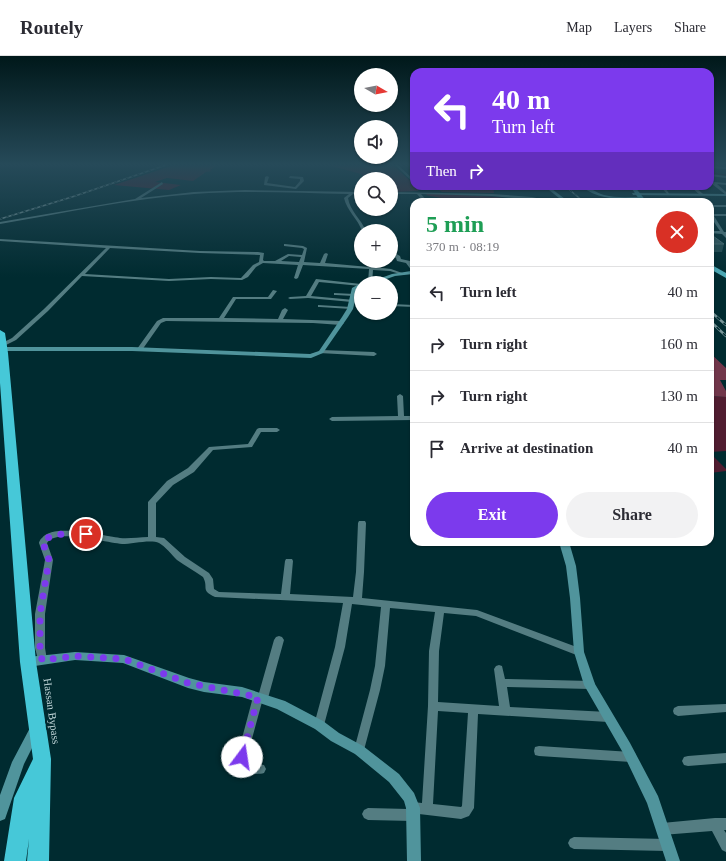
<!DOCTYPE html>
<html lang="en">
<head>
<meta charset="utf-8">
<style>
  body { margin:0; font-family:Georgia,serif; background:#f2f2f3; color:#2b2b33; height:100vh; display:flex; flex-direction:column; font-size:15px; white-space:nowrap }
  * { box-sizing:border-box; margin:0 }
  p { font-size:13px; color:#7c7c81 }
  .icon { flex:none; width:22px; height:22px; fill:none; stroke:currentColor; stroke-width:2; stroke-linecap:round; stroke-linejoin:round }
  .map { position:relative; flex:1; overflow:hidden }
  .sheet { position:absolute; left:410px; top:142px; width:304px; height:348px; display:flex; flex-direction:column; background:#fff; border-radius:12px; box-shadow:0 1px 3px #0004 }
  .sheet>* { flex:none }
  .hud { position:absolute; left:410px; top:12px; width:304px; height:122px; border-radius:12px; box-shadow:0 1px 3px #0004; background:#7c3aed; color:#fff; overflow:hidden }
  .needle { width:26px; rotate:99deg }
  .fabs { position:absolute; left:354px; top:12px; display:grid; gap:8px }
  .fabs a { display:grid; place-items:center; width:44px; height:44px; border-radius:50%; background:#fff; box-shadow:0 1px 3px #0004; font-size:20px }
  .pin { position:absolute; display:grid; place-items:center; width:34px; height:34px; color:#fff; margin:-17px; border:2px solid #fff; border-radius:50%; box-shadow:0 1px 4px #0007 }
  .me { position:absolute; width:44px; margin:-22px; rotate:14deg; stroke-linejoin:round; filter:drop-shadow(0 0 3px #0008) }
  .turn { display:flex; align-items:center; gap:14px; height:84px; padding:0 16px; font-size:18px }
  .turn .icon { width:52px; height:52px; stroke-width:2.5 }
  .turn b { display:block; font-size:28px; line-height:34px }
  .then { display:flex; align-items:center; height:38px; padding:0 16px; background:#0003; gap:8px; font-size:15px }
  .round { display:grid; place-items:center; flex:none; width:42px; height:42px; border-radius:21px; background:#f2f2f3 }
  .summary { display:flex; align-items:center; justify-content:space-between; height:68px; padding:0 16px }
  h1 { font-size:24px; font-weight:600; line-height:30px; color:#1e9e55 }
  .cta { display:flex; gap:8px; margin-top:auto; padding:8px 16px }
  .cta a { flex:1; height:46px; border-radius:24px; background:#7c3aed; color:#fff; font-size:16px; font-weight:600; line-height:46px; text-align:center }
  .cta a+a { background:#f2f2f3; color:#2b2b33 }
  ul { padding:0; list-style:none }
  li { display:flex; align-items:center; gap:12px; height:52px; padding:0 16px; border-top:1px solid #e1e1e2 }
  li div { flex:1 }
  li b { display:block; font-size:15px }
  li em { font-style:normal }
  header { display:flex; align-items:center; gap:24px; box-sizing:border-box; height:56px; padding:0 20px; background:#fff; border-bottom:1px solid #e1e1e2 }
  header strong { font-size:19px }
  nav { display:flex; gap:22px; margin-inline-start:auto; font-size:14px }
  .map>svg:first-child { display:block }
  .green { fill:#501d30 }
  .forest { fill:#71364a }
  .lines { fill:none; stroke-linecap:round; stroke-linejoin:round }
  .stream { stroke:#280111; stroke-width:1 }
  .street { fill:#547d82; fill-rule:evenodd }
  .secondary { fill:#50949c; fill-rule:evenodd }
  .primary { fill:#4caab6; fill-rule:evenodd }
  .highway { fill:#46c8d8; fill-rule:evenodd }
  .rail-far1-casing { stroke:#779598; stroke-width:1.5 }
  .rail-casing { stroke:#779598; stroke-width:2.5 }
  .rail-far1 { stroke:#002b30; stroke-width:1; stroke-dasharray:3; stroke-linecap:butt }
  .rail { stroke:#002b30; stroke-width:1.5; stroke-dasharray:4.5; stroke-linecap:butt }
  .wall { fill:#234c50 }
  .building { fill:#345a5f; stroke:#4a6e72 }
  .route { stroke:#7c3aed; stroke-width:7; stroke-dasharray:0 12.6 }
  .labels { text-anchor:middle; stroke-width:4; stroke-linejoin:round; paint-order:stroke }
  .street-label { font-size:11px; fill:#c2d7da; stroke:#002b30 }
</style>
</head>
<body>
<header>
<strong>Routely</strong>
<nav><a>Map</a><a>Layers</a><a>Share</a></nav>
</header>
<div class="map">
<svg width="726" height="805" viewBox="0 0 726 805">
  <rect width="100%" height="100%" fill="#002b30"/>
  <path class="green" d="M174,109H217L210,114L212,115L206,116L193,125L167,122L155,126L181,129L169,134L114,129Z
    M328,109H393L419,133L418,135L391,136V123H367L361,118Z
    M493,130L494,137L442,136L436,132Z
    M428,137L496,141L539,146H465V143L441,142L426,139Z
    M710,340L726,341V395L710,396Z
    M710,397L726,413V415L710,417Z"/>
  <path class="forest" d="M710,297L726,312V324H720L726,335V341L710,340Z"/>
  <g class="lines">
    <path class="stream" d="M404,109L414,118
      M710,117L726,119"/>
    <path class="street" d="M395,109H398L414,124V127Z
      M710,110L726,111V113L710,112Z
      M710,118L726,120V122L710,120Z
      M267,120L269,121L267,127L295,131L300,125V123L289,122L290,120L303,121L304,125L296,133L264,129L265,121Z
      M710,123L714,126L726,127V129L717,128L726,136V139L712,128L710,126Z
      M162,126L163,128L141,142L194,136L245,134L361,136V138H353L348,142C350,155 361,163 366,175H362C358,163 347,155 344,142L349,138C298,137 246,134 194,138C129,143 64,157 0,168V166L135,143Z
      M660,130H664L670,139H668Z
      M690,130H694L703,138L700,139Z
      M391,136L492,138L532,141L554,146L492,140L421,138L428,146H424L417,138H391Z
      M710,149H726V151H710Z
      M710,156L712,158H726V160H714L724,176H726V182L722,178L710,177V175H720L710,160Z
      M0,183L200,195L258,196L264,197L263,204L264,205H275L288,198L302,199L304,193L302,192L284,190V188H285L303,190L307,192L304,206L320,207L324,198L326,197L328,198L325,207L369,211L370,205H374V211L391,213L405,218L403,219L390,215L373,214L372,227H368L369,213L303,209L298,222L296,223L294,222L298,209L263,207L256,211L248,221L242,224L211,223L169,225L82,220L48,255L16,284L2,291L0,290V288L12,282L44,253L106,192L0,185ZM110,192L200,197L260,199L259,206L253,209L241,222L211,221L169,223L85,218ZM289,200L301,201L299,206L281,205Z
      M391,195L400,200L401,203L410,205L414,211V215H412L406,207L397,205L396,202L391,199Z
      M381,222H385L389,227H384L381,223Z
      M316,223L361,228V230L319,226L311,240L354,244V245L352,246L308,242L290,243L288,242L290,241L306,240Z
      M273,234L277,235L271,243H236L224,262L278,263L282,254L285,252L288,254L283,263L341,265L344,267L341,269L313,267L166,265L161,267L142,294H138L137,293L157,265L163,262H219L233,241H268Z
      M334,237L354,238L356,239L354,240L336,239H334Z
      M391,248L414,249V251L391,250Z
      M318,249L351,251L353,252L351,253L320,251H318Z
      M321,294L374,296L377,298L374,300L319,297L318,296Z
      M400,338L403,340L404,360H414V364L332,365L329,363L332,361L398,360L397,340Z
      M259,372H277L280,374L277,376H261L252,391L213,394L194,416L173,429L156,447V481L164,482L185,501L209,517L213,523L214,533L219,536L281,538L285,505L286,503H292L293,505L290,538L353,541L356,516L358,467L359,465H365L366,467L364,516L362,542L477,554L582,593L584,596L582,599L579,600L476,560L444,557L439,595L438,646L499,650L494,613L496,610L499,609L502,610L505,623L590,625L594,626L595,629L594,632L590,633L507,631L510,651L608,656L612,658L613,661L612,664L608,666L478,658L474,752L469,760L461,763L419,758L417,763L413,765L368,764L364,762L362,758L364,754L368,752L408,753L409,748L413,746L422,747L428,650L429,595L435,556L390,552L385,610L380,634L364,694L363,698L359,699L355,698L354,694L370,634L375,610L381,551L352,548L345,591L324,669L323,672L319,674L315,672L314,669L335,591L343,547L215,541C200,534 209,532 203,521C195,515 185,510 177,504C172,499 165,490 159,487C151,483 132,488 122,488C106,487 57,472 47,487L53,504L45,558V592L47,604L45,607L42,608L39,607L35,592V558L45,504L39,487C39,486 41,482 42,482C54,467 103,480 120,482C129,483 139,481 148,481V446L167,425L188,412L209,391L248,388L257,373ZM438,655L468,657L462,750L461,751L433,748Z
      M279,580L282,581L284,584L268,642L267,645L262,646L247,701L248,706L264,709L266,713L264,717C257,719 243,718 238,711C236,708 236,704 237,701L253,641L254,638L259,637L274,584L276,581Z
      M726,648V656L678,660L674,658L673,655L674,652L678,650Z
      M539,690L631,696L635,697L636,701L635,705L631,706L539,700L535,699L534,695L535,691Z
      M726,697V707L688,710L684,709L682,705L684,701L688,700Z
      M715,762H726V774H724L726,777V796L722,794L712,775L662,779L658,777L656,773L658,769L662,767Z
      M574,781L667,783L671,785L673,789L671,793L667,795L574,793L570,791L568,787L570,783Z"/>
    <path class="secondary" d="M544,130H548L569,146H564Z
      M581,130C589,130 596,137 604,139C615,142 628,141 639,141L641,142L639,143C618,143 598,144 581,130Z
      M632,137L726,138V140L633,139Z
      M411,215L414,217L413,218L395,220L375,227H367L392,218Z
      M361,227V231L358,233L353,253L348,261L323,297L311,302L132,295H3L0,293L3,291H132L310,298L319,295L342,261L347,253L352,232Z
      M559,486H569L576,510L580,542L584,596L595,628L630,687L658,740L680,805H666L647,747L622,695L584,629L574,596L570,542L566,510Z
      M75,596L124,599L189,622L204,626L242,631L285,645L323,665L339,677L363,690L399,718L414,737L420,752L421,805H407L406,752L404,745L389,726L355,698L331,685L315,673L277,653L242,641L204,636L188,632L123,607L75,604L28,611L24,609L22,606L24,603L28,601Z
      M35,669L39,670L41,674L24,708L5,763L0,765V739L12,706L31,670Z"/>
    <path class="primary" d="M630,130H634L647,146H641Z
      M710,208L726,217V222L710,213Z"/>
    <path class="highway" d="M0,274L5,277L8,297L36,606L51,703L49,805H27L29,783L26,805H4L14,742L33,703L20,606L0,327Z"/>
    <defs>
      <path id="rail-far1" d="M565,130L584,146
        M0,163L75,140L166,109"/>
      <path id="rail" d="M710,255L726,269
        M710,265L726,280"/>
    </defs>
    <use href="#rail-far1" class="rail-far1-casing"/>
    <use href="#rail" class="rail-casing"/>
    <use href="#rail-far1" class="rail-far1"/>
    <use href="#rail" class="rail"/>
  </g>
  <path class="wall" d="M710,180L724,188L722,196H710Z"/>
  <path class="building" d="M710,180H713L724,188H712L710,187Z"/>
  <linearGradient id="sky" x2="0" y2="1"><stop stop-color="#00181a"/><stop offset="0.49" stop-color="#264a59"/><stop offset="1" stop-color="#264a59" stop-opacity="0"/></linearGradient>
  <rect width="726" height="221" fill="url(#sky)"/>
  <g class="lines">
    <path class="route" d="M86,478C73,477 57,477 45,483L43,487L49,504L40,558V592L42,604L75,600L124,603L188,627L258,641L242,701"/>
  </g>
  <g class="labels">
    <g class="street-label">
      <text transform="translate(52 655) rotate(82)" y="4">Hassan Bypass</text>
    </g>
  </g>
</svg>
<div class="fabs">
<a><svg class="needle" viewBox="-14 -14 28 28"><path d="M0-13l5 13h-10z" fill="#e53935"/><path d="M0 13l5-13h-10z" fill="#7c7c81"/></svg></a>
<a><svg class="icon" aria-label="sound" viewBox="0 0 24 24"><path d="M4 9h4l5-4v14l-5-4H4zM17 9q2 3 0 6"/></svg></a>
<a><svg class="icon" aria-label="search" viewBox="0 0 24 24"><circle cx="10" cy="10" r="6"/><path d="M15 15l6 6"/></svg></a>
<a>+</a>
<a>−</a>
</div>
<div class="pin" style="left:86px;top:478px;background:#d93025"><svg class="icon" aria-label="arrive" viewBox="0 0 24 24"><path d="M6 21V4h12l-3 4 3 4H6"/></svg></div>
<svg class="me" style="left:242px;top:701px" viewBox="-20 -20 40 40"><circle r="19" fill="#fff"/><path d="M0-13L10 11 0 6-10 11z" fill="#7c3aed"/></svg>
<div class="hud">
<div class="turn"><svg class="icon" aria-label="left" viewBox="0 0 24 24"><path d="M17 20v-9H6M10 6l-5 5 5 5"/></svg><div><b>40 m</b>Turn left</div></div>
<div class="then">Then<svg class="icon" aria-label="right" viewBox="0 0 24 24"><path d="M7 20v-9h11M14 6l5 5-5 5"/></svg></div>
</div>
<section class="sheet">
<div class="summary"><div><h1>5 min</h1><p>370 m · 08:19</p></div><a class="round" style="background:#d93025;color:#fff"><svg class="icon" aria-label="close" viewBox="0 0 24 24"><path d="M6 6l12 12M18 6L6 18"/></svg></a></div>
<ul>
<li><svg class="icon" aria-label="left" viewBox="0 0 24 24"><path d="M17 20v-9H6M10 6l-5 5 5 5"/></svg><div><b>Turn left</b></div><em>40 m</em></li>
<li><svg class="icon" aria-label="right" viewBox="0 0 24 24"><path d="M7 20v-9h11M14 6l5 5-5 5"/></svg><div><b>Turn right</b></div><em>160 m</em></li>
<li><svg class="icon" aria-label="right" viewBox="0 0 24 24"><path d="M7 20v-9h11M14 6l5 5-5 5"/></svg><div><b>Turn right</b></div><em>130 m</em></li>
<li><svg class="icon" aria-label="arrive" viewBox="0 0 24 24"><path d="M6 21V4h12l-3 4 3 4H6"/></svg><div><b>Arrive at destination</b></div><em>40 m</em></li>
</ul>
<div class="cta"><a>Exit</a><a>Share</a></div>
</section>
</div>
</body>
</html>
